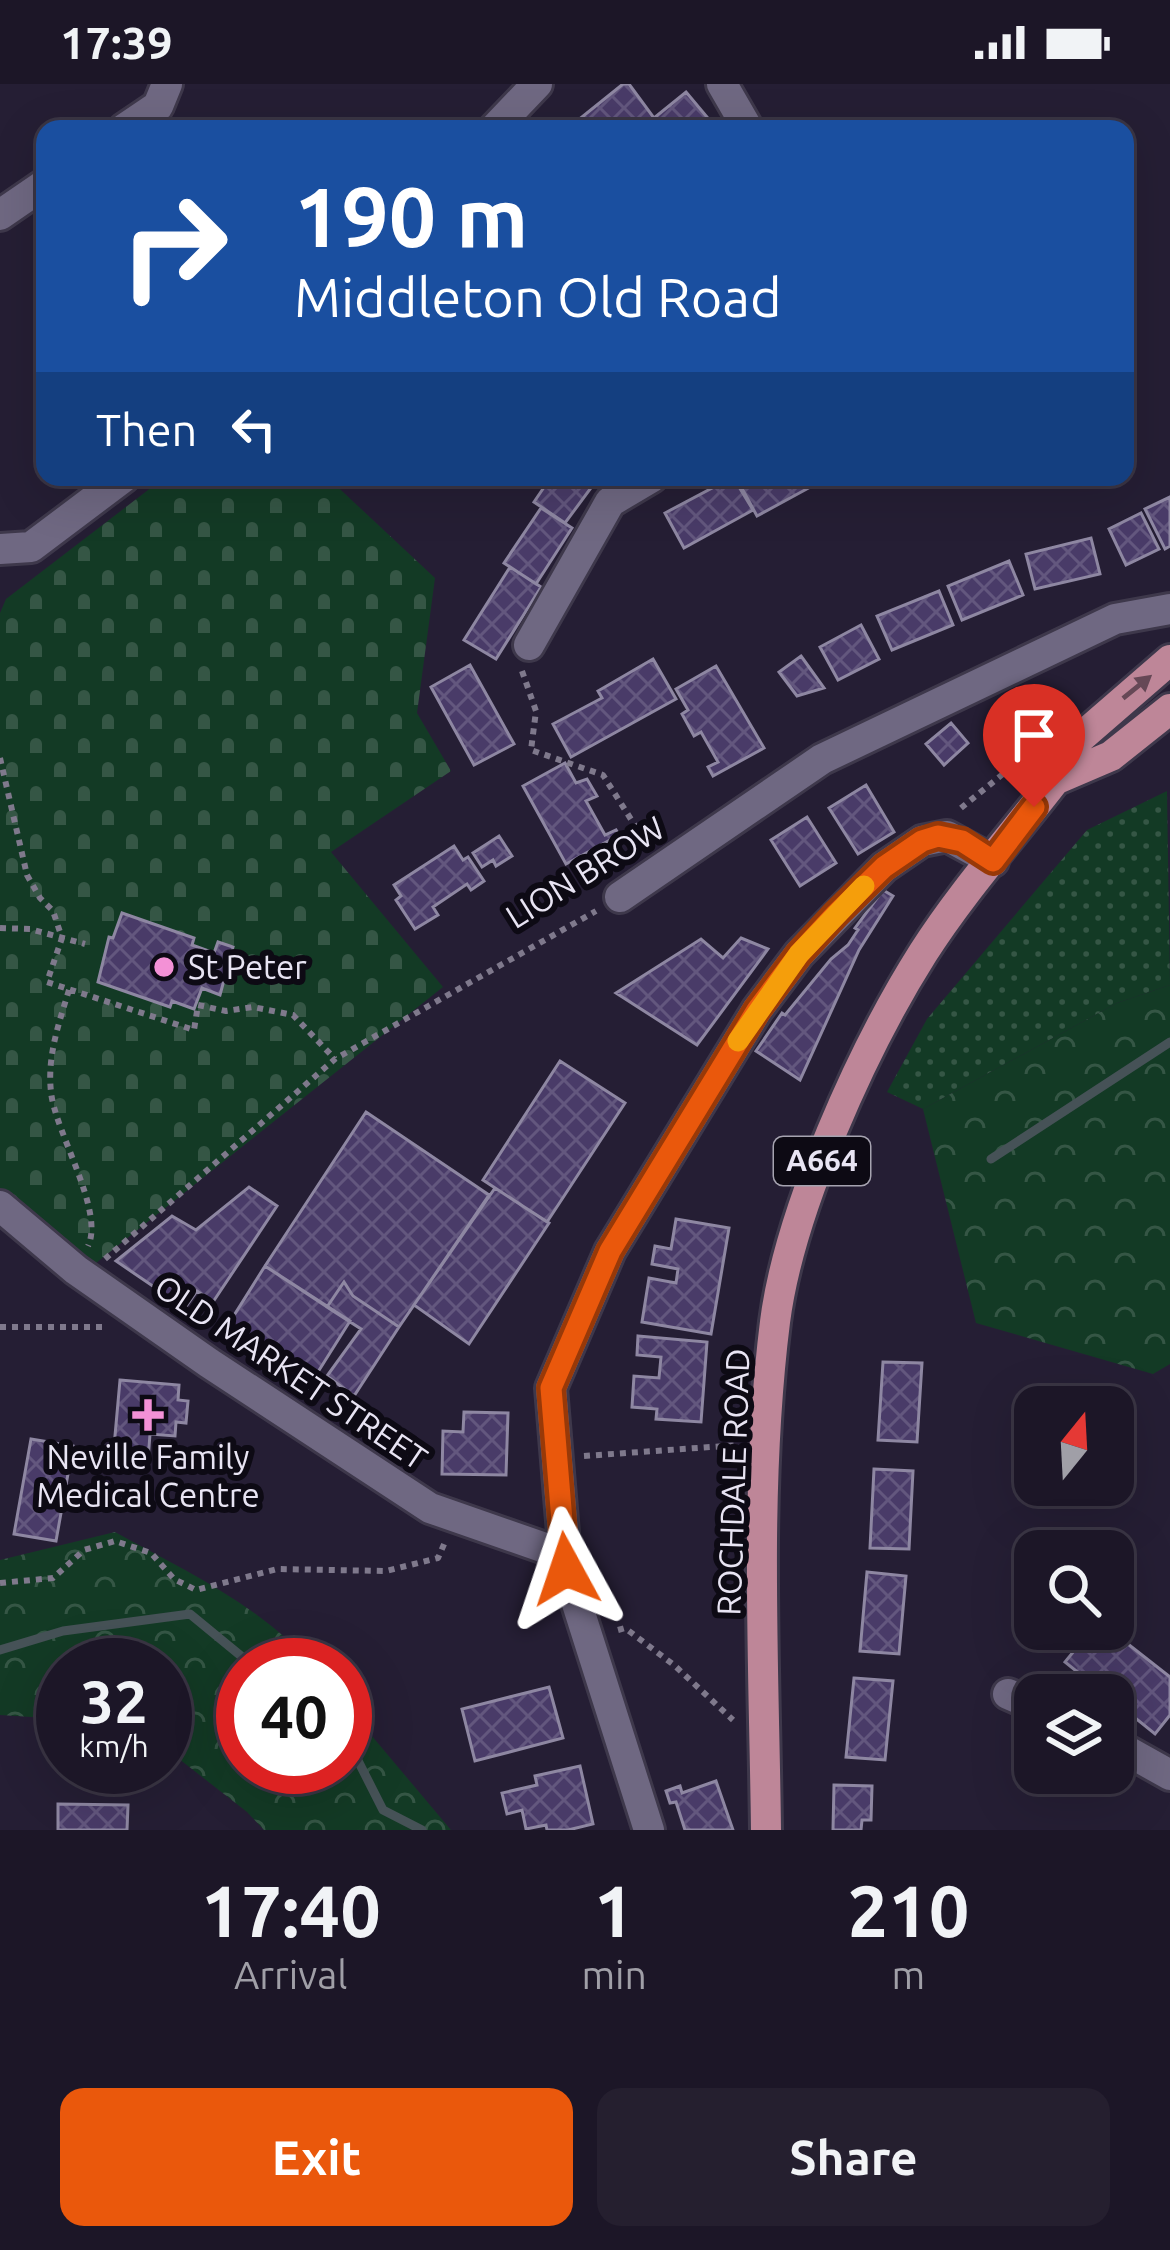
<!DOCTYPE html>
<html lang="en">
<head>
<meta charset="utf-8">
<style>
  body { margin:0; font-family:Ubuntu,sans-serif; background:#251f2f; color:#f1f3f6; height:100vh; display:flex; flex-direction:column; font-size:45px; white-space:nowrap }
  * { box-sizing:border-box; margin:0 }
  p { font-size:39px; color:#a09fa7 }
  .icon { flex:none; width:66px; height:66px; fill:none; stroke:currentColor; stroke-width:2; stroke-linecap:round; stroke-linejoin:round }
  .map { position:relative; height:1746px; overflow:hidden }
  .side { display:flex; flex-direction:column; background:#1c1627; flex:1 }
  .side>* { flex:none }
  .banner { position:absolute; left:36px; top:36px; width:1098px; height:366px; border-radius:24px; box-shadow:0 12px 48px #0002,0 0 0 3px #3a3544; background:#1a4fa0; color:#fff; overflow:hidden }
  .needle { width:78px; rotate:18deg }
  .tools { position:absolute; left:1014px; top:1302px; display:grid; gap:24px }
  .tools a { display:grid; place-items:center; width:120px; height:120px; border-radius:24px; background:#1c1627; box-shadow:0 12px 48px #0002,0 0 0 3px #3a3544; font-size:60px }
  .speed { position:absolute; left:36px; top:1554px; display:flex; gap:24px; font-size:60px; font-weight:700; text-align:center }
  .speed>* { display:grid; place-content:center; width:156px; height:156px; border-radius:50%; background:#1c1627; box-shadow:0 12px 48px #0002,0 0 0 3px #3a3544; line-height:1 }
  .speed small { font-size:30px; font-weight:400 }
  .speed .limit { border:18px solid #d22; background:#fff; color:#111 }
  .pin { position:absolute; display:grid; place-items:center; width:102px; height:102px; color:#fff; margin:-123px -51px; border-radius:50% 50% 50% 0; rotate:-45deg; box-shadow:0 0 12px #0007 }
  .pin .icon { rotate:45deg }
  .me { position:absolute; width:132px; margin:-66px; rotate:355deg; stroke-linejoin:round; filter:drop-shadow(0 0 9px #0008) }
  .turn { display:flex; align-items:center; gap:42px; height:252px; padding:0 60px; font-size:54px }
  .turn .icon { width:156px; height:156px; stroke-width:2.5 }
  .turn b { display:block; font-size:84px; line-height:102px }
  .then { display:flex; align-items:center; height:114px; padding:0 60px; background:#0003; gap:24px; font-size:45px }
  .eta { display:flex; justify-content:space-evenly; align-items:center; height:204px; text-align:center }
  .eta b { font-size:72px; font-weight:700; line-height:84px }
  .action { display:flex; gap:24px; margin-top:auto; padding:24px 60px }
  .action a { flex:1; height:138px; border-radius:24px; background:#ea580c; color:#fff; font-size:48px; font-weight:700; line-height:138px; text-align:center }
  .action a+a { background:#251f2f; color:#f1f3f6 }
  .status { display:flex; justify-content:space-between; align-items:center; height:84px; padding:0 60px; background:#1c1627; direction:ltr }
  .status svg { height:33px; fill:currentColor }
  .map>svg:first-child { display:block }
  .grass { fill:url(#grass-dots) }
  .forest { fill:url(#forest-crowns) }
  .cemetery { fill:url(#cemetery-stones) }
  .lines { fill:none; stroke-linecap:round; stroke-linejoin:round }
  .stream { stroke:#465257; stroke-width:9 }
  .building { fill:url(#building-cross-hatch); stroke:#8e87a2; stroke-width:3 }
  .minor-casing { stroke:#3e384b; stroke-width:36 }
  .major-casing { stroke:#3e384b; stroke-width:36 }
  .path { stroke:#7f798c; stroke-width:6; stroke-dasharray:6 6; stroke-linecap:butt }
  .minor { stroke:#6f6882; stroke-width:30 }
  .major { stroke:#be8698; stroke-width:30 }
  .oneway { fill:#664856 }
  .route-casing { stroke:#983908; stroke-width:30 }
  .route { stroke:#ea580c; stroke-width:21 }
  .slow { stroke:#f59e0b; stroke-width:21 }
  .poi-dot { fill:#f391d6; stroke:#0d0a14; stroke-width:4.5 }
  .labels { text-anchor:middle; stroke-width:12; stroke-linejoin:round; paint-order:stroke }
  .shield { fill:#0d0a14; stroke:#a6a3b0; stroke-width:3 }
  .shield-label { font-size:30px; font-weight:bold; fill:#e8e4f3 }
  .street-label { font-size:33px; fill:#e8e4f3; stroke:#0d0a14 }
  .poi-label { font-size:33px; fill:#e8e4f3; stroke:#0d0a14; text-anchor:start }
</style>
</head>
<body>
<div class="status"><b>17:39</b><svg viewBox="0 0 49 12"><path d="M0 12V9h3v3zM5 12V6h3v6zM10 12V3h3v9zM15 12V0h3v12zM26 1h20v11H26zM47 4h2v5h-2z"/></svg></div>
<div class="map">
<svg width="1170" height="1746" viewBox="0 0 1170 1746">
  <defs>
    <pattern id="grass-dots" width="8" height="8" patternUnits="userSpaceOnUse" patternTransform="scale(3)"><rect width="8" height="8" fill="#133a25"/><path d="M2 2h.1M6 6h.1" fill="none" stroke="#355645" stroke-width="1.8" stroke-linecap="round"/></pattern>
    <pattern id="forest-crowns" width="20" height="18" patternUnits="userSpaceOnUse" patternTransform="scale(3)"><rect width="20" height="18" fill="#133a25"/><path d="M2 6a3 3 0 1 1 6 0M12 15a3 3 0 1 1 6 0" fill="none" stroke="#355645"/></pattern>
    <pattern id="cemetery-stones" width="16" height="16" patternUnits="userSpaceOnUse" patternTransform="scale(3)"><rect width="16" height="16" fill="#133a25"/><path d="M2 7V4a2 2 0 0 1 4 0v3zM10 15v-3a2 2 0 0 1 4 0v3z" fill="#355645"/></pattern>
    <pattern id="building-cross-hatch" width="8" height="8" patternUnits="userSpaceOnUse" patternTransform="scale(3)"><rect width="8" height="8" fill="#493b68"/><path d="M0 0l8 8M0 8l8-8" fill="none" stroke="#63577e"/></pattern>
  </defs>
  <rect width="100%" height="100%" fill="#251e34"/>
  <path class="grass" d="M1167,707L1170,901L1117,919L923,1025L887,1008L927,935L1087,746Z"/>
  <path class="forest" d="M1170,901V1280L1153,1290L976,1239L923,1025L1117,919Z
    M115,1448C182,1485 262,1522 312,1581H243V1683H345V1620L451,1746H264L247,1728L165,1664V1581H63V1635L0,1631V1476Z"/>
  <path class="cemetery" d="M165,393H327L435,494L417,629L451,687L331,768L443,903L96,1179L76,1186L0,1113V529L6,515Z"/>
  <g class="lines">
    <path class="stream" d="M991,1075L1170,958
      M0,1566L63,1547L190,1530L252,1581
      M345,1651L383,1726L422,1746"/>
  </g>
  <path class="building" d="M623,0H629L654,34L640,45H567Z
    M686,8L717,45H663L654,34Z
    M551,393H599L565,439L534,418Z
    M733,393L753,426L684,464L665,429Z
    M746,393H826L827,394L757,432L738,397Z
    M1170,413V462L1165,465L1145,425Z
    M541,424L572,444L536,500L504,479Z
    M1141,429L1159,465L1126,481L1109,445Z
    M1091,454L1100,490L1035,505L1026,470Z
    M1009,477L1023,511L962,536L948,502Z
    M510,483L541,503L496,575L464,556Z
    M939,507L953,541L892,566L877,532Z
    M861,541L879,575L838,596L820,563Z
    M801,572L824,604L797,612L779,588Z
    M653,575L676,615L571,673L553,640L602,614L598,607Z
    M470,581L514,660L474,681L431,603Z
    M716,582L764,664L713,692L708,683L718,678L701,648L694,652L682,630L688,626L676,605Z
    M951,639L968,659L944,681L926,660Z
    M565,679L576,699L587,695L597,712L586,717L605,751L616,746L619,751L566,780L523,702Z
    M866,701L894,748L858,770L829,724Z
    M807,733L836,779L800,802L771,756Z
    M499,752L512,772L496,782L493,776L482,783L473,769Z
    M454,762L463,776L468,773L484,797L471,806L467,800L433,823L438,831L415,845L396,816L401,812L394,801Z
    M883,806L893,812L859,866L800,996L756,967L782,929L785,931L831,875L848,861L858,846L855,844Z
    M122,829L194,854L192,861L214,869L218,858L233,863L220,911L202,904L194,925L172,917L170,923L98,898L109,853L113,854Z
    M741,854L768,865L697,961L616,909L701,855L723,874Z
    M560,977L625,1019L547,1138L483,1096Z
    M366,1028L489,1111L399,1243L353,1212L344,1198L327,1223L265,1182Z
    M249,1103L277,1122L213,1218L197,1207L185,1224L116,1177L172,1132L196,1146Z
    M495,1104L549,1139L469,1260L414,1221Z
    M676,1135L729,1144L711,1250L642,1238L649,1194L676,1199L678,1185L652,1180L655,1162L671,1165Z
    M265,1182L350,1237L306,1307L221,1252Z
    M344,1198L353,1212L399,1243L354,1312L327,1292L361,1245L327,1223Z
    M638,1252L707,1258L701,1338L656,1335L657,1325L632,1323L634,1292L659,1294L661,1273L637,1271Z
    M883,1278L922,1279L917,1358L878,1356Z
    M120,1296L179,1301L178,1316L188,1317L186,1339L176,1338L175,1352L150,1350L148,1377L113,1374Z
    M464,1328L508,1329L506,1391L442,1390L443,1347L463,1348Z
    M31,1355L73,1362L56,1457L14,1450Z
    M874,1385L913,1387L909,1465L870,1464Z
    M867,1488L906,1492L899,1570L860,1567Z
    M1113,1531L1127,1543L1119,1553L1170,1593V1631L1155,1650L1113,1616V1611H1106L1065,1578L1092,1545H1113Z
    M854,1594L893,1597L885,1676L846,1673Z
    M549,1603L563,1654L475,1677L462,1625Z
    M580,1682L593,1740L568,1746H547L546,1741L526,1745L522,1726L507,1730L502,1709L537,1701L535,1692Z
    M716,1697L733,1746H685L676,1718L670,1719L666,1707L680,1702L682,1709Z
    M834,1701L872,1702L871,1736H862L861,1746H833Z
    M58,1720L128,1721L127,1746H58Z"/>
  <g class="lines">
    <defs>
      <path id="minor" d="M722,0L748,45
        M124,45L158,22L167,0
        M494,45L537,0
        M0,131L45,100
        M0,465L31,463L124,393
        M529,561L610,418L652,393
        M620,813L822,675L1115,535L1170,525
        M0,1122L76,1186L209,1279L430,1424L565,1471
        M1008,1610L1035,1622
        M1113,1659L1170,1691
        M649,1746L566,1485L551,1304L610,1167L757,926L799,870L884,783L922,757L947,752L993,777"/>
      <path id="major" d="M1055,696L1111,672L1170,625
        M766,1746C764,1577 754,1406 775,1238C789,1127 863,964 923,869C961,809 1011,753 1055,696L1065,667L1170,576"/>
    </defs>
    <use href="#minor" class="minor-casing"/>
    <use href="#major" class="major-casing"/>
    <path class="path" d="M522,587L536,627L531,666L603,691L646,759
      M0,674L27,791L40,814L53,827L62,854L47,898L194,946L198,921L226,927L253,923L293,931L335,975
      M961,724L1035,664
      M0,844L30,845L85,860
      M69,906C59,939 47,972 51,1008C55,1048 105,1127 88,1162
      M105,1175L335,975L596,827
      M0,1243H104
      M584,1372L739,1361
      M0,1499L53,1494L84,1466L115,1457L151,1469L174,1495L196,1506L277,1485L386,1487L438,1474L445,1458
      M618,1546L625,1544L674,1581L733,1636"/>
    <use href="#minor" class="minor"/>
    <use href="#major" class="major"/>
  </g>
  <defs><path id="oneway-solid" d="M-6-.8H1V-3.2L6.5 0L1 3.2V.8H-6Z" transform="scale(3)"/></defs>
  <use class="oneway" href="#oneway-solid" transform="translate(1137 603) rotate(-39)"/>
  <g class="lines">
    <defs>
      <path id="route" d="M566,1485L551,1304L610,1167L757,926L799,870L836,830L884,783L922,757L938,752L962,757L993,777L1034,723"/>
    </defs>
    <use href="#route" class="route-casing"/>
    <use href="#route" class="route"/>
    <path class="slow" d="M738,957L799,870L864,802"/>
  </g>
  <g class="poi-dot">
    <circle cx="164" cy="883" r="12"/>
    <path d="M142 1313h12v12h12v12h-12v12h-12v-12h-12v-12h12z"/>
  </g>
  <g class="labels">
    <rect class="shield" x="774" y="1053" width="96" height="48" rx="9"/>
    <g class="shield-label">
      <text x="822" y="1087">A664</text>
    </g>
    <g class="street-label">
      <text transform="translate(585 788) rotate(-32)" y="12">LION BROW</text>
      <text transform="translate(291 1288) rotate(34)" y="12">OLD MARKET STREET</text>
      <text transform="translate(733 1398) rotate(-88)" y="12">ROCHDALE ROAD</text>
    </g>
    <g class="poi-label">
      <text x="188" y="895">St Peter</text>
      <text x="148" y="1385" text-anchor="middle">Neville Family<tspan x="148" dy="38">Medical Centre</tspan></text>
    </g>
  </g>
</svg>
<div class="tools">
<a><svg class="needle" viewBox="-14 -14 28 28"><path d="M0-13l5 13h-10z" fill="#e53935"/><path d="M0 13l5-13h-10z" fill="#a09fa7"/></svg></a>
<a><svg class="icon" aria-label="search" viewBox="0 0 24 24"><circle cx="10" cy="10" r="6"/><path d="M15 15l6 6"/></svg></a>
<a><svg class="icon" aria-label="layers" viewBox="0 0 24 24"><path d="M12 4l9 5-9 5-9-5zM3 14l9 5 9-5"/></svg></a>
</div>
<div class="speed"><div>32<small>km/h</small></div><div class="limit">40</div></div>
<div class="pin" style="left:1034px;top:723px;background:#d93025"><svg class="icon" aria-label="arrive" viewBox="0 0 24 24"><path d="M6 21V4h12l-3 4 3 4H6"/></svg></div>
<svg class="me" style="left:566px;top:1485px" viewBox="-20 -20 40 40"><path d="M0-17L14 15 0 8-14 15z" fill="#ea580c" stroke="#fff" stroke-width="4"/></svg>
<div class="banner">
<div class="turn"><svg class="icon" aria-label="right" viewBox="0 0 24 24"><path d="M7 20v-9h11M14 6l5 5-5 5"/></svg><div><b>190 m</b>Middleton Old Road</div></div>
<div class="then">Then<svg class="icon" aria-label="left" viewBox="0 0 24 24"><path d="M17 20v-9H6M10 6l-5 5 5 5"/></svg></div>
</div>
</div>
<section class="side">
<div class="eta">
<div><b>17:40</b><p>Arrival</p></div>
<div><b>1</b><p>min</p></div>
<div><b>210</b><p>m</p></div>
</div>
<div class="action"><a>Exit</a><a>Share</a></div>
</section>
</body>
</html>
